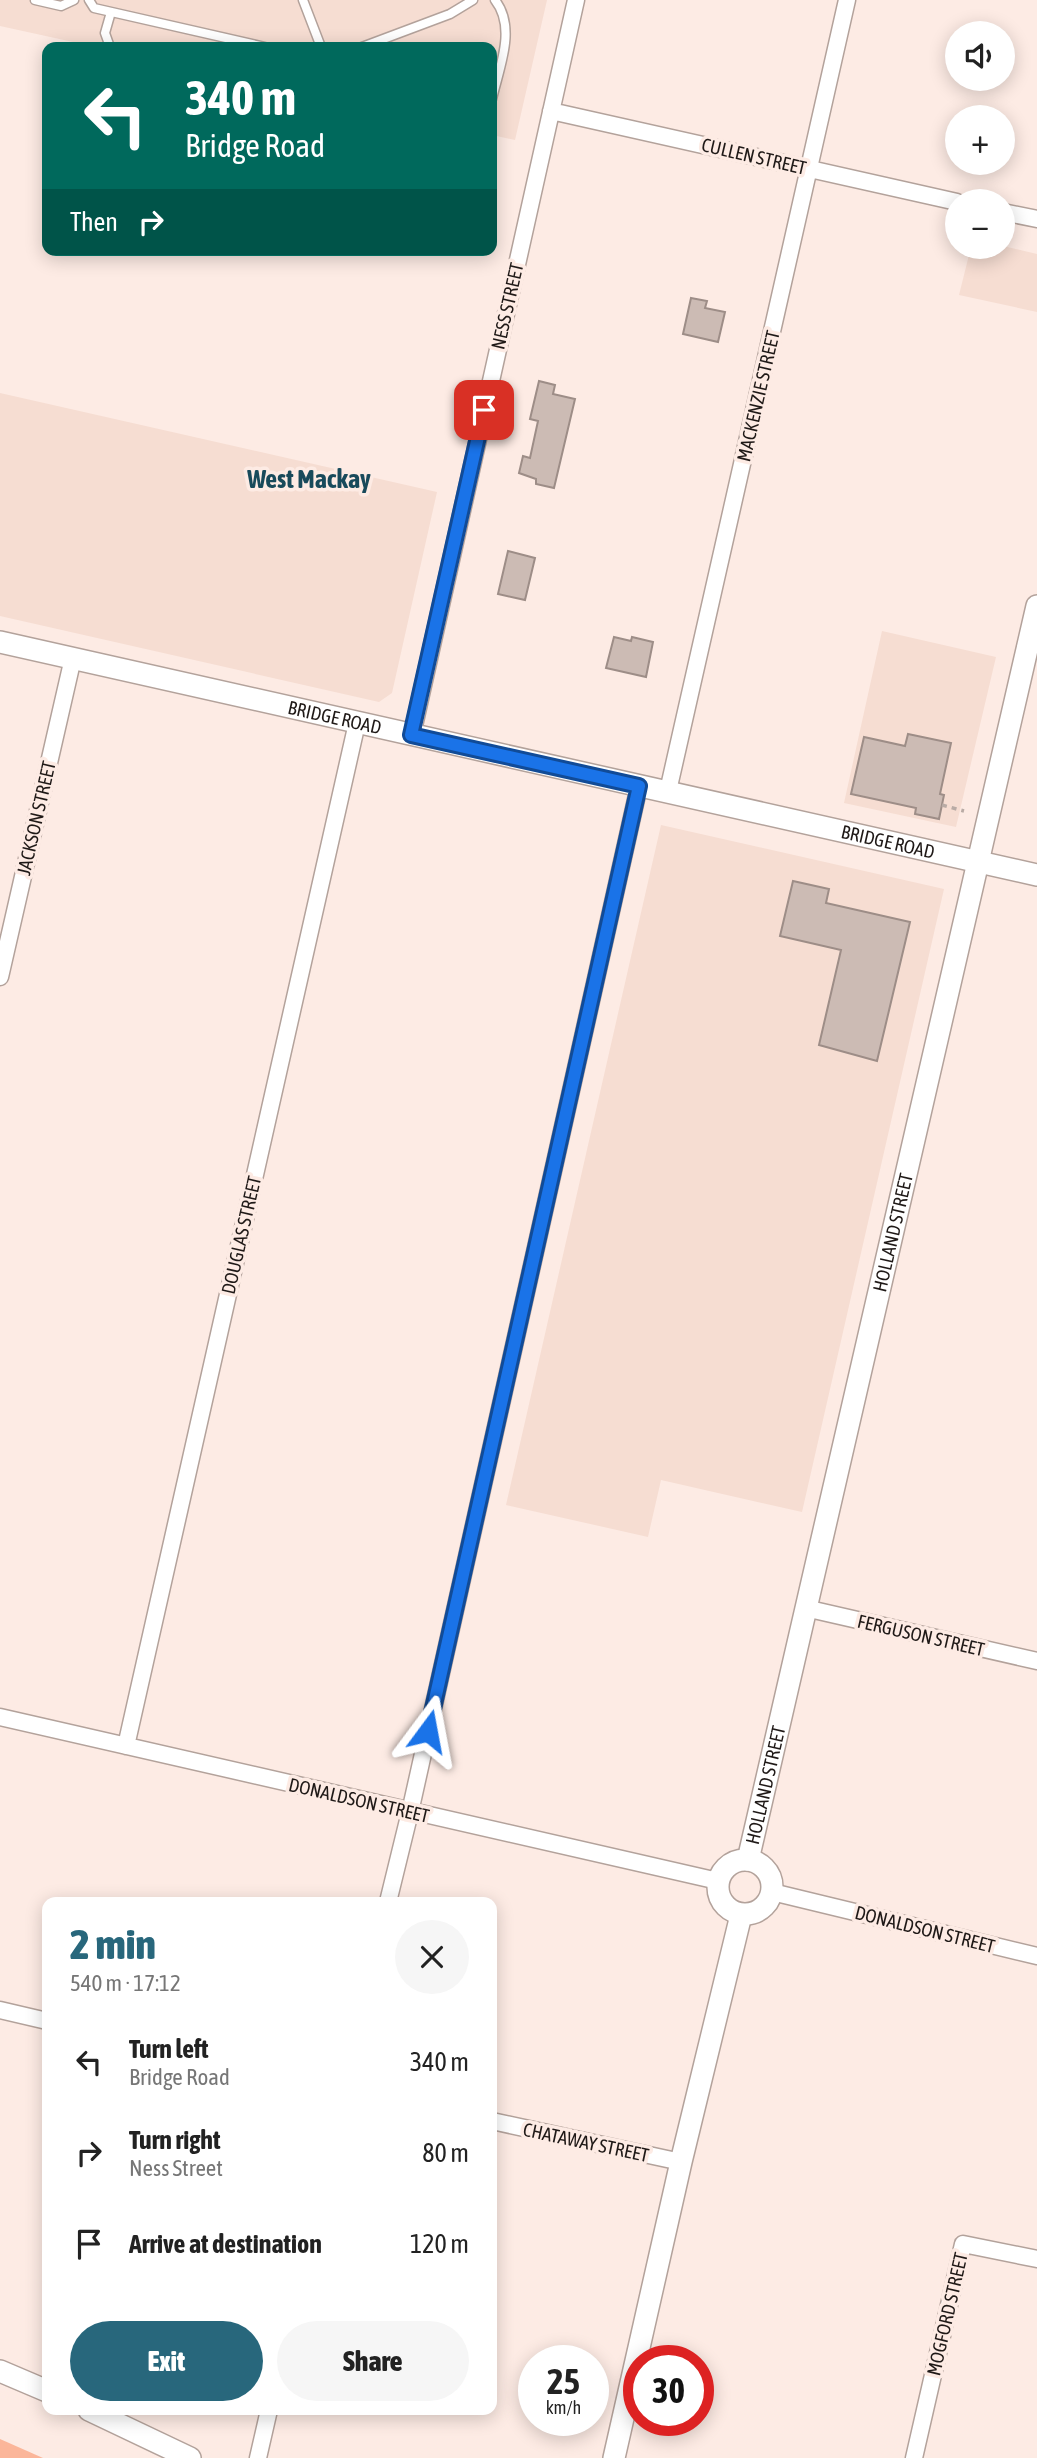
<!DOCTYPE html>
<html lang="en">
<head>
<meta charset="utf-8">
<style>
  body { margin:0; font-family:"Asap Condensed",sans-serif; background:#f6f6f6; color:#222; height:100vh; display:flex; flex-direction:column; font-size:26px; white-space:nowrap }
  * { box-sizing:border-box; margin:0 }
  p { font-size:23px; color:#767676 }
  .icon { flex:none; width:38px; height:38px; fill:none; stroke:currentColor; stroke-width:2; stroke-linecap:round; stroke-linejoin:round }
  .map { position:relative; flex:1; overflow:hidden }
  .sheet { position:absolute; left:42px; top:1897px; width:455px; height:518px; display:flex; flex-direction:column; background:#fff; border-radius:14px; box-shadow:0 4px 18px #0003 }
  .sheet>* { flex:none }
  .guide { position:absolute; left:42px; top:42px; width:455px; height:214px; border-radius:14px; box-shadow:0 4px 18px #0003; background:#00695c; color:#fff; overflow:hidden }
  .tools { position:absolute; left:945px; top:21px; display:grid; gap:14px }
  .tools a { display:grid; place-items:center; width:70px; height:70px; border-radius:50%; background:#fff; box-shadow:0 4px 18px #0003; font-size:35px }
  .speed { position:absolute; left:518px; top:2345px; display:flex; gap:14px; font-size:35px; font-weight:700; text-align:center }
  .speed>* { display:grid; place-content:center; width:91px; height:91px; border-radius:50%; background:#fff; box-shadow:0 4px 18px #0003; line-height:1 }
  .speed small { font-size:18px; font-weight:400 }
  .speed .limit { border:10px solid #d22; background:#fff; color:#111 }
  .pin { position:absolute; display:grid; place-items:center; width:60px; height:60px; color:#fff; margin:-30px; border-radius:14px; box-shadow:0 4px 10px #0006 }
  .me { position:absolute; width:77px; margin:-38px; rotate:13deg; stroke-linejoin:round; filter:drop-shadow(0 0 5px #0008) }
  .turn { display:flex; align-items:center; gap:24px; height:147px; padding:0 28px; font-size:32px }
  .turn .icon { width:91px; height:91px; stroke-width:2.5 }
  .turn b { display:block; font-size:49px; line-height:60px }
  .then { display:flex; align-items:center; height:66px; padding:0 28px; background:#0003; gap:14px; font-size:26px }
  .round { display:grid; place-items:center; flex:none; width:74px; height:74px; border-radius:37px; background:#f6f6f6 }
  .headline { display:flex; align-items:center; justify-content:space-between; height:119px; padding:0 28px }
  h1 { font-size:42px; font-weight:800; line-height:52px; color:#28677c }
  .cta { display:flex; gap:14px; margin-top:auto; padding:14px 28px }
  .cta a { flex:1; height:80px; border-radius:42px; background:#28677c; color:#fff; font-size:28px; font-weight:800; line-height:80px; text-align:center }
  .cta a+a { background:#f6f6f6; color:#222 }
  ul { padding:0; list-style:none }
  li { display:flex; align-items:center; gap:21px; height:91px; padding:0 28px }
  li div { flex:1 }
  li b { display:block; font-size:26px }
  li em { font-style:normal }
  .map>svg:first-child { display:block }
  .built { fill:#f6ddd2 }
  .green { fill:#fbb69a }
  .building { fill:#ccbbb4; stroke:#9d8d87; stroke-width:2 }
  .lines { fill:none; stroke-linecap:round; stroke-linejoin:round }
  .lane-casing { stroke:#b3a29b; stroke-width:11 }
  .street-casing { stroke:#b3a29b; stroke-width:19 }
  .secondary-casing { stroke:#b3a29b; stroke-width:24 }
  .path { stroke:#b9aba5; stroke-width:3.5; stroke-dasharray:5 5; stroke-linecap:butt }
  .lane { stroke:#fff; stroke-width:8 }
  .street { stroke:#fff; stroke-width:16 }
  .secondary { stroke:#fff; stroke-width:21 }
  .route-casing { stroke:#114b97; stroke-width:18 }
  .route { stroke:#1a73e8; stroke-width:12 }
  .labels { text-anchor:middle; stroke-width:7; stroke-linejoin:round; paint-order:stroke }
  .street-label { font-size:19px; fill:#1f1917; stroke:#fdebe4 }
  .district-label { font-size:26px; font-weight:bold; fill:#184a5b; stroke:#fdebe4 }
</style>
</head>
<body>
<div class="map">
<svg width="1037" height="2458" viewBox="0 0 1037 2458">
  <rect width="100%" height="100%" fill="#fdebe4"/>
  <path class="built" d="M0,0H547L515,140L492,135V47H96L0,26Z
    M1003,246L1037,254V312L959,295L971,247Z
    M0,393L437,492L392,693L379,702L0,616Z
    M882,631L996,657L956,827L844,803Z
    M661,825L944,889L802,1512L661,1480L648,1537L506,1505Z"/>
  <path class="green" d="M0,2439L43,2458H0Z"/>
  <path class="building" d="M691,298L707,301L705,308L725,312L718,342L683,334Z
    M539,381L555,385L553,394L575,399L554,488L536,484V479L519,473L523,456L530,458L538,421L530,419Z
    M508,551L535,558L525,600L498,594Z
    M614,637L631,641L632,637L653,642L646,677L606,668Z
    M908,734L951,743L940,794L944,795L939,819L915,814L916,808L851,794L864,737L905,746Z
    M793,881L829,889L826,903L910,922L877,1061L819,1045L841,950L780,936Z"/>
  <g class="lines">
    <defs>
      <path id="lane" d="M35,0L61,6L74,0
        M89,0L94,8L265,47
        M303,0L321,47
        M110,47L105,33L111,12
        M362,47L450,14L473,0
        M492,99C499,68 517,28 495,0"/>
      <path id="street" d="M551,111L957,202
        M1003,212L1037,219
        M412,735L576,0
        M668,791L847,0
        M0,977L73,658
        M805,1608L1037,1661
        M0,1717L718,1881
        M126,1746L357,723
        M772,1892L1037,1956
        M388,1902L410,1812L639,786
        M0,2010L47,2021
        M492,2121L681,2162
        M258,2458L269,2410
        M914,2458L963,2244L1037,2259"/>
      <g id="secondary">
        <path id="s1" d="M0,642L1037,875"/>
        <circle cx="745" cy="1887" r="27"/>
        <path id="s2" d="M748,1860L1037,606"/>
        <path d="M0,2371L47,2391"/>
        <path d="M89,2410L190,2458"/>
        <path d="M614,2458L681,2162L741,1915"/>
      </g>
    </defs>
    <use href="#lane" class="lane-casing"/>
    <use href="#street" class="street-casing"/>
    <use href="#secondary" class="secondary-casing"/>
    <path class="path" d="M942,805L964,811"/>
    <use href="#lane" class="lane"/>
    <use href="#street" class="street"/>
    <use href="#secondary" class="secondary"/>
  </g>
  <g class="lines">
    <defs>
      <path id="route" d="M428,1731L639,786L411,735L484,410"/>
    </defs>
    <use href="#route" class="route-casing"/>
    <use href="#route" class="route"/>
  </g>
  <g class="labels">
    <g class="street-label">
      <text transform="translate(754 156) rotate(13)" y="7">CULLEN STREET</text>
      <text transform="translate(507 306) rotate(-77)" y="7">NESS STREET</text>
      <text transform="translate(758 396) rotate(-77)" y="7">MACKENZIE STREET</text>
      <text dy="7" stroke="none"><textPath href="#s1" startOffset="343">BRIDGE ROAD</textPath></text>
      <text transform="translate(36 818) rotate(-77)" y="7">JACKSON STREET</text>
      <text dy="7" stroke="none"><textPath href="#s1" startOffset="910">BRIDGE ROAD</textPath></text>
      <text dy="7" stroke="none"><textPath href="#s2" startOffset="644">HOLLAND STREET</textPath></text>
      <text transform="translate(241 1235) rotate(-77)" y="7">DOUGLAS STREET</text>
      <text transform="translate(921 1635) rotate(13)" y="7">FERGUSON STREET</text>
      <text dy="7" stroke="none"><textPath href="#s2" startOffset="77">HOLLAND STREET</textPath></text>
      <text transform="translate(359 1800) rotate(13)" y="7">DONALDSON STREET</text>
      <text transform="translate(925 1929) rotate(14)" y="7">DONALDSON STREET</text>
      <text transform="translate(586 2142) rotate(12)" y="7">CHATAWAY STREET</text>
      <text transform="translate(947 2314) rotate(-77)" y="7">MOGFORD STREET</text>
    </g>
    <g class="district-label">
      <text x="309" y="488">West Mackay</text>
    </g>
  </g>
</svg>
<div class="tools">
<a><svg class="icon" aria-label="sound" viewBox="0 0 24 24"><path d="M4 9h4l5-4v14l-5-4H4zM17 9q2 3 0 6"/></svg></a>
<a>+</a>
<a>−</a>
</div>
<div class="speed"><div>25<small>km/h</small></div><div class="limit">30</div></div>
<div class="pin" style="left:484px;top:410px;background:#d93025"><svg class="icon" aria-label="arrive" viewBox="0 0 24 24"><path d="M6 21V4h12l-3 4 3 4H6"/></svg></div>
<svg class="me" style="left:428px;top:1731px" viewBox="-20 -20 40 40"><path d="M0-17L14 15 0 8-14 15z" fill="#1a73e8" stroke="#fff" stroke-width="4"/></svg>
<div class="guide">
<div class="turn"><svg class="icon" aria-label="left" viewBox="0 0 24 24"><path d="M17 20v-9H6M10 6l-5 5 5 5"/></svg><div><b>340 m</b>Bridge Road</div></div>
<div class="then">Then<svg class="icon" aria-label="right" viewBox="0 0 24 24"><path d="M7 20v-9h11M14 6l5 5-5 5"/></svg></div>
</div>
<section class="sheet">
<div class="headline"><div><h1>2 min</h1><p>540 m · 17:12</p></div><a class="round"><svg class="icon" aria-label="close" viewBox="0 0 24 24"><path d="M6 6l12 12M18 6L6 18"/></svg></a></div>
<ul>
<li><svg class="icon" aria-label="left" viewBox="0 0 24 24"><path d="M17 20v-9H6M10 6l-5 5 5 5"/></svg><div><b>Turn left</b><p>Bridge Road</p></div><em>340 m</em></li>
<li><svg class="icon" aria-label="right" viewBox="0 0 24 24"><path d="M7 20v-9h11M14 6l5 5-5 5"/></svg><div><b>Turn right</b><p>Ness Street</p></div><em>80 m</em></li>
<li><svg class="icon" aria-label="arrive" viewBox="0 0 24 24"><path d="M6 21V4h12l-3 4 3 4H6"/></svg><div><b>Arrive at destination</b></div><em>120 m</em></li>
</ul>
<div class="cta"><a>Exit</a><a>Share</a></div>
</section>
</div>
</body>
</html>
